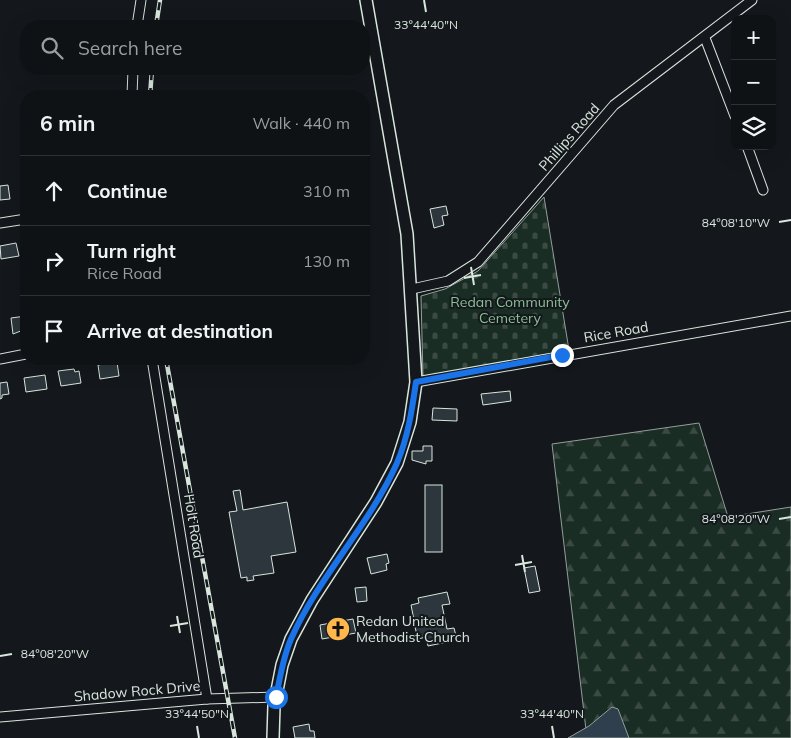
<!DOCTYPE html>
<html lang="en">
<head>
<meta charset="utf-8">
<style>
	:root { --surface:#0f1215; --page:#181b1e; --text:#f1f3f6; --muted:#9b9ea0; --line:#2f3234 }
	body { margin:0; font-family:Mulish,sans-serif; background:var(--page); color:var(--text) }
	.controls { position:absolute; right:15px; top:15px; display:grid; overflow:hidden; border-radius:10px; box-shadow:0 5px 20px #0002 }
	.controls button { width:45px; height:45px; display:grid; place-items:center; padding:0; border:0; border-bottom:1px solid var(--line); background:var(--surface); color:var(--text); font:25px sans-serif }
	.stop { position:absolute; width:15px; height:15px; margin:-11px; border:4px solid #1a73e8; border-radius:50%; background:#fff }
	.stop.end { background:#1a73e8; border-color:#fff; box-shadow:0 1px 5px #0008 }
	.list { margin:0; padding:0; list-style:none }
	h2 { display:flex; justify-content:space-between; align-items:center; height:65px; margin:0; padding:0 20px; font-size:21px }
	h2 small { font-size:16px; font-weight:400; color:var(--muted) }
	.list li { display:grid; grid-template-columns:32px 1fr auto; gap:15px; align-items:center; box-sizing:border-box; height:70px; padding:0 20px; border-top:1px solid var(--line) }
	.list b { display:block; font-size:19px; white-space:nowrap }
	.list p { margin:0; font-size:16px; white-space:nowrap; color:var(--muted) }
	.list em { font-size:16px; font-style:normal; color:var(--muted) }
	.icon { flex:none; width:28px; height:28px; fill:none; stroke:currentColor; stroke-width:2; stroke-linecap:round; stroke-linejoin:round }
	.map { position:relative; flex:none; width:791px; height:738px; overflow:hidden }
	.search { position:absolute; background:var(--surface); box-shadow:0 5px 20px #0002; left:20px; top:20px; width:350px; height:55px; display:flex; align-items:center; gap:12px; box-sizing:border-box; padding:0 18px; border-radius:20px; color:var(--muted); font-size:19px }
	.panel { position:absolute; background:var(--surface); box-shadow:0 5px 20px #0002; left:20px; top:90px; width:350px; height:275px; border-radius:20px }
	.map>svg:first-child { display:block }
	.forest { fill:url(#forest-firs); stroke:#939e99 }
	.cemetery { fill:url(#cemetery-stones); stroke:#939e99 }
	.water { fill:#2f3f4d; stroke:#939e99 }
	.building { fill:#2c363c; stroke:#d8e6dc }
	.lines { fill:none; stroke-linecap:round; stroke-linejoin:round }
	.minor-casing { stroke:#d8e6dc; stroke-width:11 }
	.major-casing { stroke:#d8e6dc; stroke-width:14 }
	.minor { stroke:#14181c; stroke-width:9 }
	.major { stroke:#14181c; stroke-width:11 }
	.rail-casing { stroke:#d8e6dc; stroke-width:4.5 }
	.rail { stroke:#14181c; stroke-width:2.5; stroke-dasharray:8; stroke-linecap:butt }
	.route { stroke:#1a73e8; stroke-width:6 }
	.ticks { fill:none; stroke:#d8e6dc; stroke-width:2 }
	.labels { text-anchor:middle; stroke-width:4; stroke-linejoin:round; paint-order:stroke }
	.street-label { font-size:14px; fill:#d8e6dc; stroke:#14181c }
	.park-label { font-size:14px; fill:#8ac095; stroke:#14181c }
	.poi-label { font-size:14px; fill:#d8e6dc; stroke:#14181c; text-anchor:start }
	.ticks-label { font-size:12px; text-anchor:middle; fill:#d8e6dc; stroke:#14181c; stroke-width:4; stroke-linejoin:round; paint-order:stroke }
</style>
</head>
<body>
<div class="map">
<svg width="791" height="738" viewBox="0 0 791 738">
	<defs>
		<pattern id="forest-firs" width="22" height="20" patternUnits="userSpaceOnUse" patternTransform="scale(1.25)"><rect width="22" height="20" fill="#1a2d24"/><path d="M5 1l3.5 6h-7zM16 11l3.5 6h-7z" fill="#3b4b43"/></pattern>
		<pattern id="cemetery-stones" width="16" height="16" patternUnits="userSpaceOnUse" patternTransform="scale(1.25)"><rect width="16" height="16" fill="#1a2d24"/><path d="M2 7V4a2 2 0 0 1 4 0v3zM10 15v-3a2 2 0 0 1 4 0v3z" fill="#3b4b43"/></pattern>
	</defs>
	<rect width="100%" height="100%" fill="#14181c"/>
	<polygon class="forest" points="699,423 728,517 791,507 791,738 587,738 552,444"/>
	<polygon class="cemetery" points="544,197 569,350 423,377 421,296 445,289 478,271"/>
	<polygon class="water" points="612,707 618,709 629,738 568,738 589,726"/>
	<g class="building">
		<polygon points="326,21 327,26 311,26 310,24"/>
		<polygon points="8,185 10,199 0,200 0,186"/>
		<polygon points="446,206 448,215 442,216 444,225 434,228 430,209"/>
		<polygon points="16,243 19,256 1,259 0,246"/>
		<polygon points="26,316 26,329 13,334 11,318"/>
		<polygon points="117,362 119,376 100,379 98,365"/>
		<polygon points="74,369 75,372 79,371 81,383 61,386 58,371"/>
		<polygon points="45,375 47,389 26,392 24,378"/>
		<polygon points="7,382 9,394 2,395 2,398 0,399 0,383"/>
		<polygon points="510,391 511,401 483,405 481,394"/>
		<polygon points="433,408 457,409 457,421 432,420"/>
		<polygon points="423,446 432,446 432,461 426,461 426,464 412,460 412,451 423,451"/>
		<rect x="425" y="485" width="17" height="67"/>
		<polygon points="240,490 243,510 287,502 296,552 271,556 274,573 253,576 254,580 247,581 247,577 241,578 229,512 237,511 233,491"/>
		<polygon points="387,554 389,563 386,564 387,570 371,574 367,558"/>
		<polygon points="535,566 540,591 529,593 524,568"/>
		<polygon points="366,587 367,601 357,602 355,588"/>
		<polygon points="447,592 450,604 442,605 447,629 454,628 457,640 428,646 426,637 418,639 415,627 413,627 411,621 414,620 411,605 419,603 418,598"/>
		<polygon points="353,619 356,633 322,639 320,625"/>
		<polygon points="309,724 310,731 314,731 315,738 295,738 293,727"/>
	</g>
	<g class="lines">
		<g class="minor-casing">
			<g id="minor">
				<polyline points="137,26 141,0"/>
				<polyline points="705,38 735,116"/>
				<polyline points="132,96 133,69"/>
				<polyline points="747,146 763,190"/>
				<polyline points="0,223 26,219"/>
				<polyline points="412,289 448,281 478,262 614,105 752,0"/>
				<polyline points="0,359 26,354"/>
				<polyline points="152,359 207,699"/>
				<polyline points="416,382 791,316"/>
				<polyline points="0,717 207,699 276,697"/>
			</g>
		</g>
		<g class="major-casing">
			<polyline id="major" points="273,738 274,706 282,665 291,639 312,600 376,502 397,463 410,422 416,382 407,234 366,0"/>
		</g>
		<use href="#minor" class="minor"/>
		<use href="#major" class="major"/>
		<g class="rail-casing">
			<g id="rail">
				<polyline points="156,26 160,0"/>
				<polyline points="150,96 152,69"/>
				<polyline points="166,359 235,738"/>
			</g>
		</g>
		<use href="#rail" class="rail"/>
	</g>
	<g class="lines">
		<path class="route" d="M276 697C280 678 283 657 291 639 319 576 369 526 397 463 408 437 412 410 416 382L562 355"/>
	</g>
	<path class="ticks" d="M424 0 426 12M779 222 791 220M471 267 474 285M464 278 481 275M779 519 791 517M522 555 525 572M515 565 532 562M177 616 180 633M170 626 188 623M0 656 12 654M197 726 199 738M552 726 554 738"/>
	<defs>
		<g id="church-disc" transform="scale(1.25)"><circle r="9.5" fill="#ffb74d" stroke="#14181c"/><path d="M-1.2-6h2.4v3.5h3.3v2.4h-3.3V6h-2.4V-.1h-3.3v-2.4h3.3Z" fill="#111"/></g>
	</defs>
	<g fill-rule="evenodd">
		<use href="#church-disc" x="338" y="629"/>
	</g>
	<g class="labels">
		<g class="street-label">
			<text transform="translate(569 137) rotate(-49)" y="5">Phillips Road</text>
			<text transform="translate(616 332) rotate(-10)" y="5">Rice Road</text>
			<text transform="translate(194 526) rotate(81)" y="5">Holt Road</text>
			<text transform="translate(137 691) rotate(-5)" y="5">Shadow Rock Drive</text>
		</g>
		<g class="park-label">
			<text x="510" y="307">Redan Community<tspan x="510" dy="16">Cemetery</tspan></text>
		</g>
		<g class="poi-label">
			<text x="356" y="626">Redan United<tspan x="356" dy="16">Methodist Church</tspan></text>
		</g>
	</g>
	<g class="ticks-label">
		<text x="426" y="29">33°44'40"N</text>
		<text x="736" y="227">84°08'10"W</text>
		<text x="736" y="523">84°08'20"W</text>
		<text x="55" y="658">84°08'20"W</text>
		<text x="197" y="718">33°44'50"N</text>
		<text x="552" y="718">33°44'40"N</text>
	</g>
</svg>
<div class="controls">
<button>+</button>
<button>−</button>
<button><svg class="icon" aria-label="layers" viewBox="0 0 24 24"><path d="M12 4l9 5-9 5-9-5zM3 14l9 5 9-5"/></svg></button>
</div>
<div class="stop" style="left:276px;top:697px"></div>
<div class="stop end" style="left:562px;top:355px"></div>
<div class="search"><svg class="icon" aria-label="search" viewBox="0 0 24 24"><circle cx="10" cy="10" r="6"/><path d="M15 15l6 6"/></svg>Search here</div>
<section class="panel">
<h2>6 min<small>Walk · 440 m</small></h2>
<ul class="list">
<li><svg class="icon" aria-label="ahead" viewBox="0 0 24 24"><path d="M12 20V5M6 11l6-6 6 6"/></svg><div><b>Continue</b></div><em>310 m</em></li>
<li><svg class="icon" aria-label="right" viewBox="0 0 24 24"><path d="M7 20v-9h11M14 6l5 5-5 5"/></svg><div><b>Turn right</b><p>Rice Road</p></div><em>130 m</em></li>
<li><svg class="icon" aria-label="arrive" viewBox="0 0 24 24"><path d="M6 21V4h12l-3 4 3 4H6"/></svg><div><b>Arrive at destination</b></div></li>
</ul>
</section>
</div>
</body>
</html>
